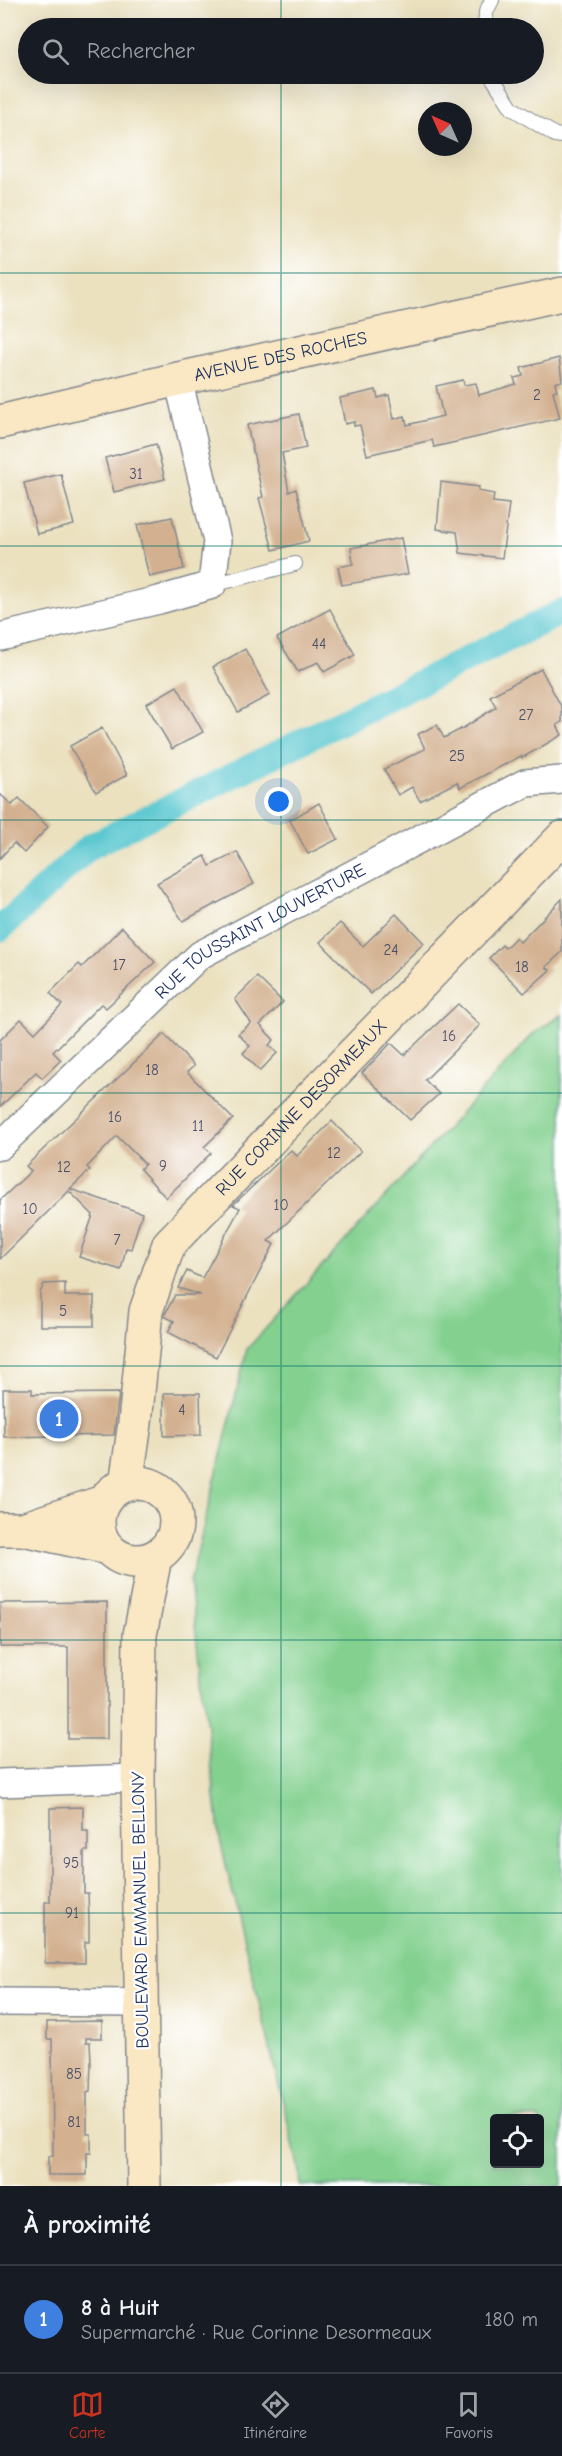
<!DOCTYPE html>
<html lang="fr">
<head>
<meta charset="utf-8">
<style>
	:root { --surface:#171b24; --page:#242831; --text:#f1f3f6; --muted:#9ea1a6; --line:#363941; --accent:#c8321e }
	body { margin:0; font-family:"Comic Neue",sans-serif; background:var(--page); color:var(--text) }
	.controls { position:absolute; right:18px; bottom:18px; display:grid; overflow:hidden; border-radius:6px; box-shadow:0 6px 24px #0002 }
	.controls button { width:54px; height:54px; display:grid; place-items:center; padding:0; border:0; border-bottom:2px solid var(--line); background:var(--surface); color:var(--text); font:30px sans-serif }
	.compass { position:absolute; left:418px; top:102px; width:54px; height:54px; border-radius:50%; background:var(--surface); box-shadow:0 6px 24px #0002; rotate:315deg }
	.you { position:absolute; left:279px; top:802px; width:21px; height:21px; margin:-15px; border:4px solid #fff; border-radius:50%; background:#1a73e8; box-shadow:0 0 0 9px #1a73e833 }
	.badge { display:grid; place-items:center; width:39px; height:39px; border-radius:50%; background:var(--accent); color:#fff; font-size:20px; font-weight:700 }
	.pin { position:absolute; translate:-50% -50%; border:3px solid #fff; box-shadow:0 2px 6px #0006 }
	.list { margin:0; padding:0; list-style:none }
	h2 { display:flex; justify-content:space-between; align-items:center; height:78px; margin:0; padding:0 24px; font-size:26px }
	h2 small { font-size:20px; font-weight:400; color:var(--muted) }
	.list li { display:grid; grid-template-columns:39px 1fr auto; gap:18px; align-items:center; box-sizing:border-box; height:108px; padding:0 24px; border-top:2px solid var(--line) }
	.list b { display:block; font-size:22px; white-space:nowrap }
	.list p { margin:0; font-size:20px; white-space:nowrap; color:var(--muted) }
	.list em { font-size:20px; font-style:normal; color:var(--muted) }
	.icon { flex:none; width:33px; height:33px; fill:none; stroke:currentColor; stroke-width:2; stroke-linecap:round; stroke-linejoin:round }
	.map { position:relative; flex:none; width:562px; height:2186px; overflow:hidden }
	.search { position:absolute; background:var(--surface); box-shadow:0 6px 24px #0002; left:18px; right:18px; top:18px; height:66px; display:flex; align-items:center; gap:15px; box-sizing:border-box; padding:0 21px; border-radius:33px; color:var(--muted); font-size:22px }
	.sheet { height:186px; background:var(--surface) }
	nav { display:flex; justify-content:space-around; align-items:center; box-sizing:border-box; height:84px; border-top:2px solid var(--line); background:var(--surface); font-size:16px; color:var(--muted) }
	nav a { display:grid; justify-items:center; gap:3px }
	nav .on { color:var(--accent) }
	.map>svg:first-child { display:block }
	.green { fill:#83d08f; stroke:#4f8076; stroke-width:1.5; fill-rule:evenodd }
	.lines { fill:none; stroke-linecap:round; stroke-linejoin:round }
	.canal { stroke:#5bc8d0; stroke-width:26 }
	.building { fill:#d3b190 }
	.lane-casing { stroke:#83888e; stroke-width:16 }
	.street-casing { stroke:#83888e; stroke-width:30 }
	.secondary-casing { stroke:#83888e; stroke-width:36 }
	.lane { stroke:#fff; stroke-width:14 }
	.street { stroke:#fff; stroke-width:27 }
	.secondary { stroke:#fae7c3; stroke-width:33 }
	.grid { fill:none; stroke:#0f766e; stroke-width:1.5; stroke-opacity:0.55 }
	.labels { text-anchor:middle; stroke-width:4.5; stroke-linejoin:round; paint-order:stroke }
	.number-label { font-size:15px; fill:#49506a }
	.street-label { font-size:18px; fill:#1b2f5e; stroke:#fff }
</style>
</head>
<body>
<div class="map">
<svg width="562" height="2186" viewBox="0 0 562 2186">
	<rect width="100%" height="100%" fill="#fff"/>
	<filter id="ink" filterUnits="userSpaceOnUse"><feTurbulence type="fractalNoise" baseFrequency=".0167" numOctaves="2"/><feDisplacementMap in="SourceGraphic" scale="12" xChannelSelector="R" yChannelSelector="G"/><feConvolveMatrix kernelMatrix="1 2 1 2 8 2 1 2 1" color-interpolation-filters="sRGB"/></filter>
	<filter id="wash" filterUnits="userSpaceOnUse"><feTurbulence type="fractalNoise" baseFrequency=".008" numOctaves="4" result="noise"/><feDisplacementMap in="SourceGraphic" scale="24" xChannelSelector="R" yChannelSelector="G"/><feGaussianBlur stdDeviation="1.35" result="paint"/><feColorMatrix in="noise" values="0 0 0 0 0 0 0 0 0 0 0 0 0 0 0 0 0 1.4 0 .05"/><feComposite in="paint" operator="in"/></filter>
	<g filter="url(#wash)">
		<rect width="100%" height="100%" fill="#ebe1bf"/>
		<path class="green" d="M562 1014V2186H300L298 2165 220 1840 190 1582 247 1349 533 1034ZM494 2118H540V2164H494Z"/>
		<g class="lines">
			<polyline class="canal" points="0,929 89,847 562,612"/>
		</g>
		<g id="blocks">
			<g class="building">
				<polygon points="559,358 562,381 555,383 557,390 553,391 560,418 434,447 432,440 367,455 360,425 354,426 354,422 345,424 340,398 376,390 378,398 389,395 394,419 405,416 407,425 443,416 436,386 463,380 464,385 476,383 479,395 516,384 514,378 523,376 521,368"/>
				<polygon points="299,414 306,448 282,453 289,492 296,489 309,541 273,550 259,498 263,497 247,425"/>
				<polygon points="156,444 165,479 114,492 105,458"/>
				<polygon points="61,474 74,525 37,534 24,483"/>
				<polygon points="441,482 479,487 478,491 494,494 493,502 509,504 502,558 460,553 457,532 437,529"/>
				<polygon points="172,517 184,569 149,577 137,525"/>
				<polygon points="401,538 408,574 342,585 338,567 353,564 351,548"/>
				<polygon points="330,609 355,655 324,672 318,662 298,672 277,638"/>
				<polygon points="245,649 270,695 238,712 213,667"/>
				<polygon points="541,669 562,708 562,722 557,725 562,735 522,758 521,756 460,788 457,782 420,801 412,787 398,795 384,769 425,749 418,734 437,725 444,738 465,727 496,707 490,696"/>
				<polygon points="177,686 203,732 172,749 146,704"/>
				<polygon points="102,728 127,775 96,792 70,746"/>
				<polygon points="0,794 12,805 19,798 48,827 24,853 14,843 0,858"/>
				<polygon points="319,803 338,839 308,854 290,820"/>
				<polygon points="237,852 254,884 183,921 157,883 205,856 210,866"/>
				<polygon points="562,899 562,952 546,967 550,970 524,993 489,958 502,945 505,948 516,937 520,942"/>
				<polygon points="396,914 424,943 371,994 320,942 340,923 363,946"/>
				<polygon points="122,927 155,962 106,1008 101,1004 53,1052 61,1060 42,1078 36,1072 0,1107 0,1040 21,1019 35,1033 62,1005 50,993 79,964 82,967"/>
				<polygon points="257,977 283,1002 260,1025 274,1040 269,1045 277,1053 260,1071 243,1053 250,1046 238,1034 251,1023 235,999"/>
				<polygon points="458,1004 480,1025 425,1080 439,1094 410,1120 362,1073 391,1043 404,1055"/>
				<polygon points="164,1034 194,1066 187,1072 233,1119 204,1147 211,1153 166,1198 140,1169 145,1164 117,1136 87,1167 90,1170 70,1189 142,1213 131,1249 126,1248 121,1270 79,1257 93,1215 69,1191 0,1259 0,1200 31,1171 26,1166"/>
				<polygon points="332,1121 361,1151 268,1241 274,1244 216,1357 168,1332 174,1321 164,1316 175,1295 201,1295 178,1288 187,1271 202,1278 240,1208 233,1205 291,1150 297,1156"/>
				<polygon points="65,1283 65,1296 94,1296 94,1326 40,1326 40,1293 44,1284"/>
				<polygon points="3,1389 32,1389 32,1394 119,1393 114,1435 4,1437"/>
				<polygon points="164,1393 200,1393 201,1435 164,1436"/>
				<polygon points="107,1602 107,1739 68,1739 68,1647 0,1647 0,1603"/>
				<polygon points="83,1807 83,1831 88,1831 88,1851 84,1851 84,1893 88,1893 89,1921 89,1942 85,1942 85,1963 45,1963 45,1902 50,1902 50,1808"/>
				<polygon points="102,2021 102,2038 86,2038 86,2042 90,2042 91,2062 90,2091 87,2092 87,2134 91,2134 91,2153 87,2153 87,2175 48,2175 48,2156 53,2156 52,2039 47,2039 47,2022"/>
			</g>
		</g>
	</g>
	<g filter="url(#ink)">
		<use href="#blocks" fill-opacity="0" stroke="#83888e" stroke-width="1.5"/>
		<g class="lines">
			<g class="lane-casing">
				<g id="lane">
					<polyline points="485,28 486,12 492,0"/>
					<polyline points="490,74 512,108 555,135 562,136"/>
					<polyline points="212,585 295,564"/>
				</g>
			</g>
			<g class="street-casing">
				<g id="street">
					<polyline points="0,637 159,600 212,585 217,541 178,379"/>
					<path id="s1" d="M0 1146 200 955 525 783 562 780"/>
					<polyline points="0,1783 138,1778"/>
					<polyline points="0,2002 141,2003"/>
				</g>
			</g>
			<g class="secondary-casing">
				<g id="secondary">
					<path id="s2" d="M0 422 178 379 562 294"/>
					<circle cx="137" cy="1522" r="39"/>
					<path id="s3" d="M126 1484 135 1423 146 1311 169 1244 562 838"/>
					<polyline points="0,1529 23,1529 108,1548"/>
					<polyline points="23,1529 103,1502"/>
					<polyline points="144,2186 138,1778 140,1635 155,1557"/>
				</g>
			</g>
			<use href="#lane" class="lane"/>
			<use href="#street" class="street"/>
			<use href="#secondary" class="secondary"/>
		</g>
	</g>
	<path class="grid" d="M281 0V28M281 74V2186M0 273H562M0 546H562M0 820H562M0 1093H562M0 1366H562M0 1640H562M0 1913H562"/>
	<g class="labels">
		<g class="number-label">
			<text x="537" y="400">2</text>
			<text x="136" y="479">31</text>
			<text x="319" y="649">44</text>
			<text x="526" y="720">27</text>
			<text x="457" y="761">25</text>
			<text x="391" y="955">24</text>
			<text x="119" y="970">17</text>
			<text x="522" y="972">18</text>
			<text x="449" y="1041">16</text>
			<text x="152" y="1075">18</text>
			<text x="115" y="1122">16</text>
			<text x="198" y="1131">11</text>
			<text x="334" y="1158">12</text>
			<text x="163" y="1171">9</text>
			<text x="64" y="1172">12</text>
			<text x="281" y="1210">10</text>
			<text x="30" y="1214">10</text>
			<text x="117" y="1245">7</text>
			<text x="63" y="1316">5</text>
			<text x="182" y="1415">4</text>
			<text x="71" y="1868">95</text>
			<text x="72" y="1918">91</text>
			<text x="74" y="2079">85</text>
			<text x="74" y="2127">81</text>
		</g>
		<g class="street-label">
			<text dy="6" stroke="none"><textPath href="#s2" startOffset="288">AVENUE DES ROCHES</textPath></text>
			<text dy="6" stroke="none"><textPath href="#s1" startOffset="340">RUE TOUSSAINT LOUVERTURE</textPath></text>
			<text dy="6" stroke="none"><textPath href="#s3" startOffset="435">RUE CORINNE DESORMEAUX</textPath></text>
			<text transform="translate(140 1910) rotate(-91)" y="6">BOULEVARD EMMANUEL BELLONY</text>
		</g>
	</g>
</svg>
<div class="controls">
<button><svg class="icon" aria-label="locate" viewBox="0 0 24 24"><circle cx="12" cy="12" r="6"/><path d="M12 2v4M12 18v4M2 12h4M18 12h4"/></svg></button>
</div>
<svg class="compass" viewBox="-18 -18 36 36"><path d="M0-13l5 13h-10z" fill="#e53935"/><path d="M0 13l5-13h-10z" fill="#9ea1a6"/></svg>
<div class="you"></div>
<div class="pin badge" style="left:59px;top:1419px;background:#3f7fe0">1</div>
<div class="search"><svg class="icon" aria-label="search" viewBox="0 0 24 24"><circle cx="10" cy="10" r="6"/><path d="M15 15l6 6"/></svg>Rechercher</div>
</div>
<section class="sheet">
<h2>À proximité<small></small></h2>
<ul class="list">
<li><span class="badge" style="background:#3f7fe0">1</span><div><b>8 à Huit</b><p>Supermarché · Rue Corinne Desormeaux</p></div><em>180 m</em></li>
</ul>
</section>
<nav>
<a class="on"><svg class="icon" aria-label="map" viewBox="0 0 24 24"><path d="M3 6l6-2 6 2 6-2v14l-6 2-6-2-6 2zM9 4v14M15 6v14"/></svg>Carte</a>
<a><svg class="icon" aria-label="directions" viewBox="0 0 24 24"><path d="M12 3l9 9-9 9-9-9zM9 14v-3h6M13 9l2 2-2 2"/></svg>Itinéraire</a>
<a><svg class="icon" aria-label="saved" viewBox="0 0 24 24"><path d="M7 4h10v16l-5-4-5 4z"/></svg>Favoris</a>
</nav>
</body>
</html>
